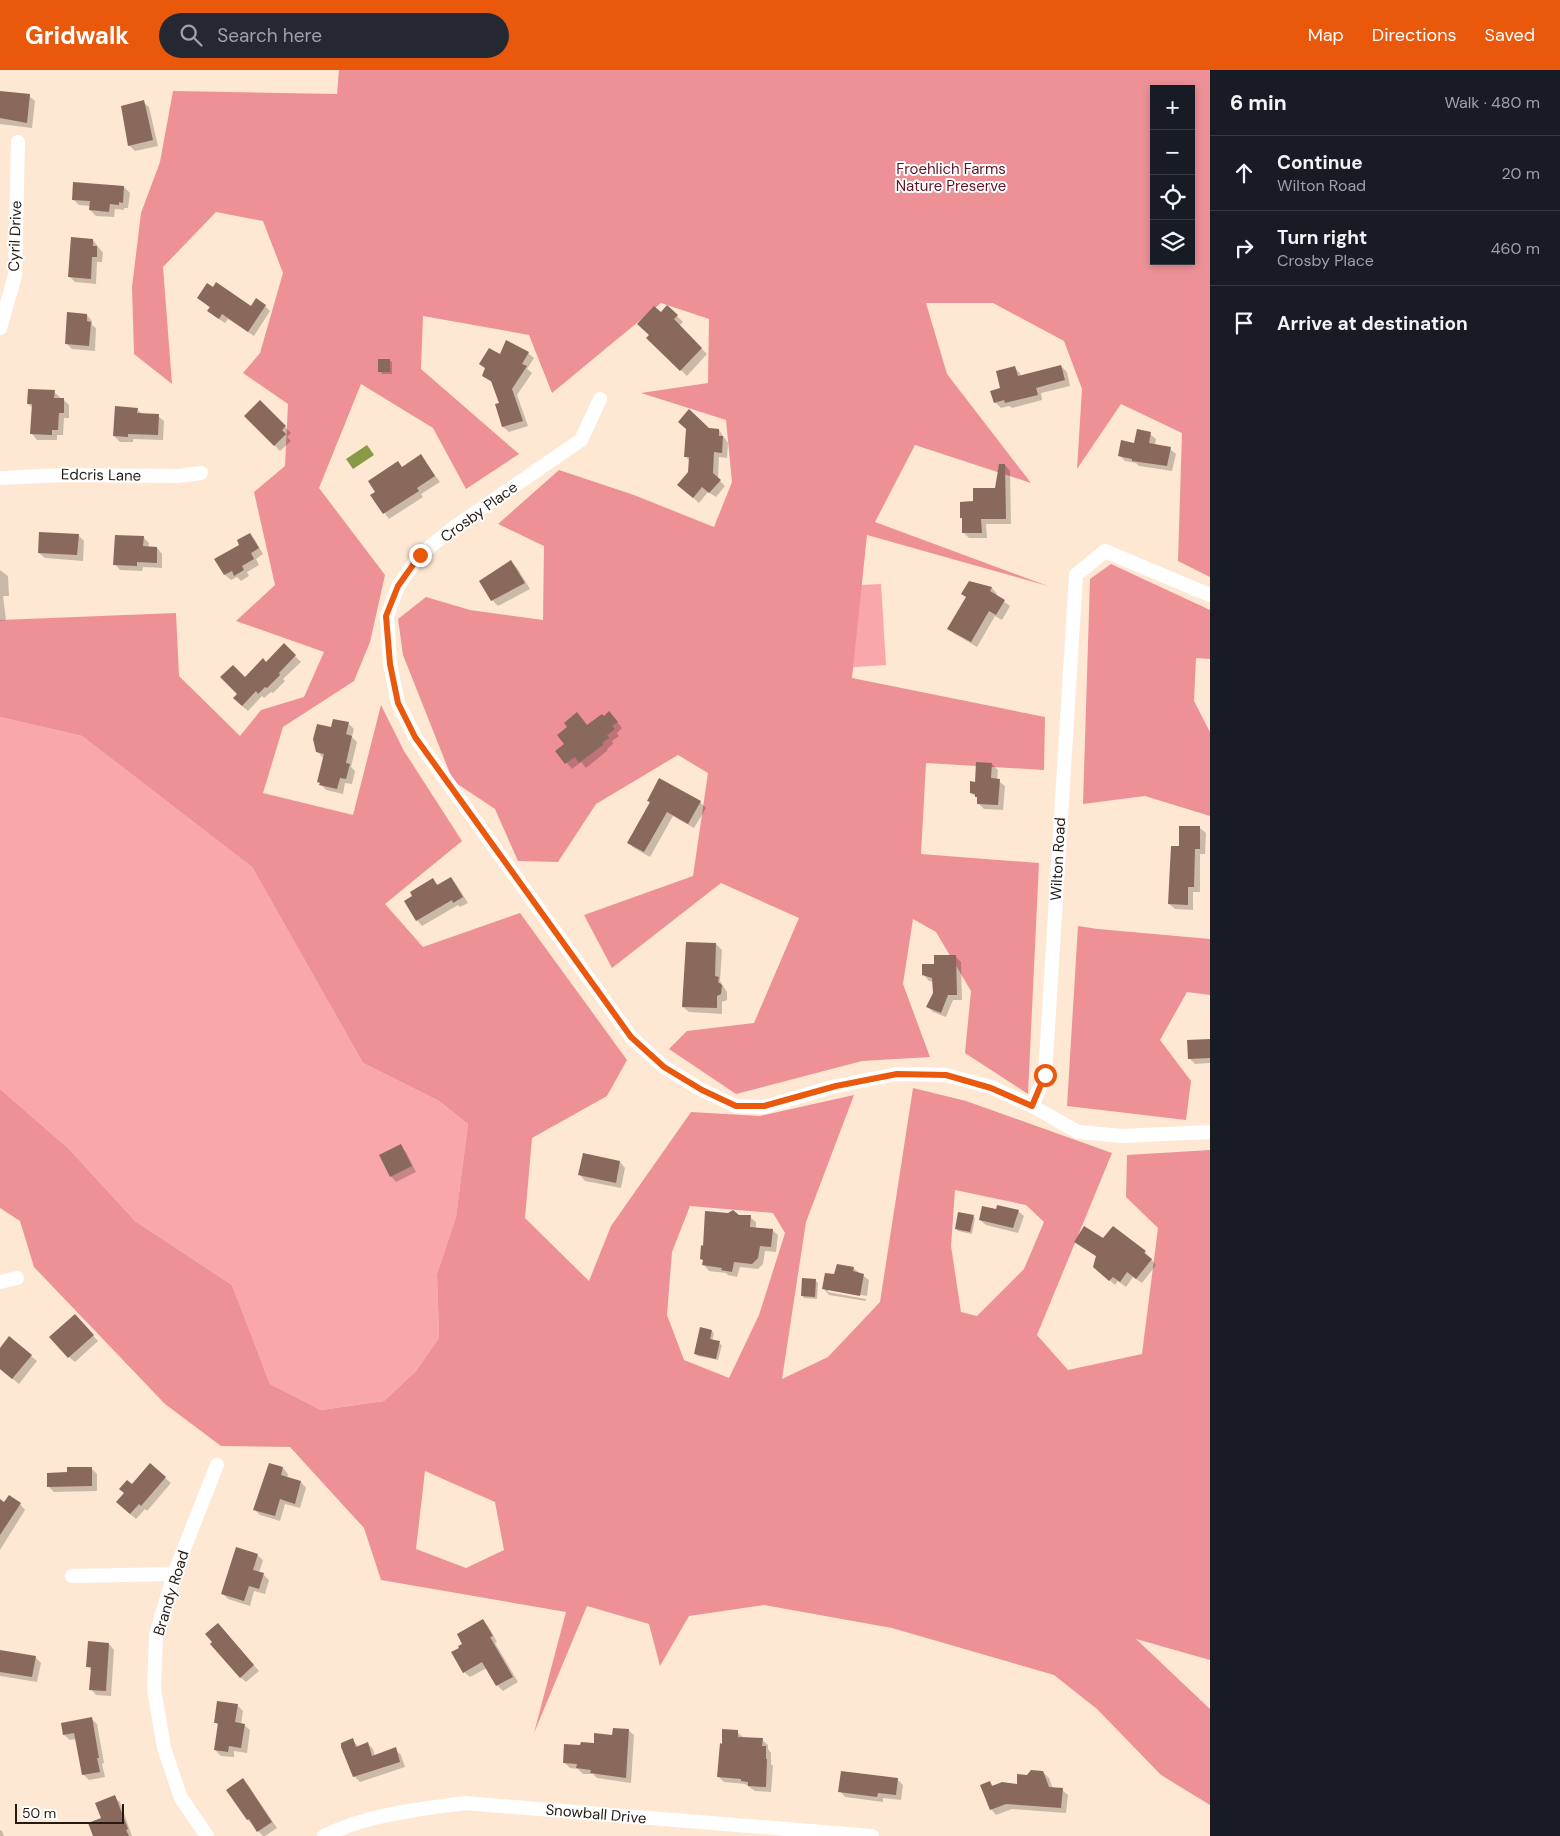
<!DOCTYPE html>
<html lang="en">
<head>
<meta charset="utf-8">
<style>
	:root { --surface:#171b24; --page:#242831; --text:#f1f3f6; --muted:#9ea1a6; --line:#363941; --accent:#ea580c }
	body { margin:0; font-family:"DM Sans",sans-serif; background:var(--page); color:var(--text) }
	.controls { position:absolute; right:15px; top:15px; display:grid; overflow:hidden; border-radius:0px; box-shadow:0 2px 8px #0003 }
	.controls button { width:45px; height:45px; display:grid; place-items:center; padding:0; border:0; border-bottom:1px solid var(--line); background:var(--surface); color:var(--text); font:25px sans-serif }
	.scale { position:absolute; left:15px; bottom:12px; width:109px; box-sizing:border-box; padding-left:5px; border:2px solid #251b12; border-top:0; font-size:14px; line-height:18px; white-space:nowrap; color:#251b12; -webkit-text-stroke:4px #fff; paint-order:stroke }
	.stop { position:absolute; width:15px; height:15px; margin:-11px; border:4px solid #ea580c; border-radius:50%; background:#fff }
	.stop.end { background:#ea580c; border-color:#fff; box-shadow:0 1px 5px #0008 }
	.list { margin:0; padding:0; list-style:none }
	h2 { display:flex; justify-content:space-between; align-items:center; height:65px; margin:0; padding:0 20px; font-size:21px }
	h2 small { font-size:16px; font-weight:400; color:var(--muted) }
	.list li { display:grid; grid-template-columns:32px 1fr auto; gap:15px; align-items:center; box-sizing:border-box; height:75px; padding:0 20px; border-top:1px solid var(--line) }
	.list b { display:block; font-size:19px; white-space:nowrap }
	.list p { margin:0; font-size:16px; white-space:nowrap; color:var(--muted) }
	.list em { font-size:16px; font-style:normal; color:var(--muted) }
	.icon { flex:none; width:28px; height:28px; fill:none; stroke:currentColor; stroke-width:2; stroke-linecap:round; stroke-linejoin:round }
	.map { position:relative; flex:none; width:1210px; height:1766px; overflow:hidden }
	header { display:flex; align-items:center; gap:30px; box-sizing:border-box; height:70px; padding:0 25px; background:var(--accent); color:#fff }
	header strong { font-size:24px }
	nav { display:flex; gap:28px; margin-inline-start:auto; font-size:18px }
	.search { width:350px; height:45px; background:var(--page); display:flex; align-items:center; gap:12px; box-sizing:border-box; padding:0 18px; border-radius:28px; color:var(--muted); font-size:19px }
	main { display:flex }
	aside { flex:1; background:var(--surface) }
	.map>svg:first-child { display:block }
	.green { fill:#f9a7ab }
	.forest { fill:#ed9197; fill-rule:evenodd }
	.water { fill:#889a46 }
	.shadow { fill:#0003 }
	.building { fill:#8a695d }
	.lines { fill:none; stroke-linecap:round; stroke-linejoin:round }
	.minor { stroke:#fff; stroke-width:14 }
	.route { stroke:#ea580c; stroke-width:6 }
	.labels { text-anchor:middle; stroke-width:4; stroke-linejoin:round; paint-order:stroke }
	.park-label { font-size:15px; fill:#631221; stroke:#fff }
	.street-label { font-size:15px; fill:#251b12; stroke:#fff }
</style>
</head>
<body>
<header>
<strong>Gridwalk</strong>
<div class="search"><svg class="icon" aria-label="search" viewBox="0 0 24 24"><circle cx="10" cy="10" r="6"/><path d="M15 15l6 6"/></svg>Search here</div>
<nav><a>Map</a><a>Directions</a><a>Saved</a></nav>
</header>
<main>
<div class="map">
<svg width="1210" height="1766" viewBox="0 0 1210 1766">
	<rect width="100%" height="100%" fill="#fee8d3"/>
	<g class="green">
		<polygon points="881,514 886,595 841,598 837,516"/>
		<polygon points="0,647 82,666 252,797 363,993 439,1031 468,1054 456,1147 437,1204 439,1268 416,1301 384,1331 321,1340 270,1314 232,1215 135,1151 69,1079 0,1019"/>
	</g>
	<g class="forest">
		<path d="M339 0H1210V507L1178 491 1182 363 1121 334 1077 399 1082 319 1064 271 993 233H926L947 304 1031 413 915 375 875 452 1048 516 867 465 852 608 1045 647 1044 700 926 693 921 784 1039 793 1028 1024 965 983 971 921 936 862 913 849 903 914 930 987 862 991 736 1024 669 979 687 961 754 953 799 848 721 813 612 898 584 845 693 806 708 703 678 685 596 734 558 792 518 791 495 739 453 711 403 585 398 549 426 527 470 540 543 550 544 476 498 454 559 400 634 425 714 457 732 412 726 350 641 323 708 313 709 249 661 233 552 323 529 265 423 246 421 299 519 384 466 419 433 358 361 314 319 418 385 505 370 572 354 611 283 657 263 723 353 745 381 635 404 681 462 771 385 834 423 877 520 843 627 990 607 1026 532 1068 525 1148 589 1211 611 1156 691 1042 760 1046 854 1025 806 1152 782 1309 828 1287 880 1232 913 1018 966 1031 1112 1083 1037 1265 1068 1300 1142 1284 1158 1158 1126 1127 1127 1085 1210 1080V1590L1136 1569 1210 1639V1735L1161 1705 1097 1639 1054 1605 892 1558 764 1535 689 1546 660 1596 649 1554 587 1536 534 1663 566 1542 381 1510 364 1458 290 1377 221 1376 165 1334 34 1197 20 1151 0 1138V1019L69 1079 135 1151 232 1215 270 1314 321 1340 384 1331 416 1301 439 1268 437 1204 456 1147 468 1054 439 1031 363 993 252 797 82 666 0 647V550L176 543 179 606 240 666 261 640 304 627 324 582 236 551 275 515 254 422 285 396 288 334 243 303 260 283 283 203 263 151 216 142 163 197 172 314 134 284 132 217 141 143 160 92 173 21 337 24ZM1154 19H1191V191H1154ZM955 1120 1026 1135 1044 1152 1024 1199 977 1246 961 1242 951 1176ZM690 1136 773 1143 785 1163 759 1245 729 1308 684 1290 667 1245 672 1182ZM425 1401 495 1432 504 1480 466 1498 416 1479Z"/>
		<polygon points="1111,494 1210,540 1210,589 1196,588 1194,631 1210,662 1210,746 1145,726 1083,734 1090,509"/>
		<polygon points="1078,856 1098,859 1210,869 1210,925 1187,922 1160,970 1191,1011 1186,1050 1067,1036"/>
	</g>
	<polygon class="water" points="367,375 374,385 353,399 346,389"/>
	<g class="shadow">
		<polygon points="0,23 29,26 35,31 32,58 0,54"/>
		<polygon points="143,32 149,37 158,76 135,81 129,75"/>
		<polygon points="124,117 130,123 128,138 124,138 124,140 115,139 114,147 96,146 90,140 90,136 79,135 73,129"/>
		<polygon points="93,170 103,183 102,192 97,192 96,214 75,212 70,207"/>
		<polygon points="198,228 251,237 265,236 270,241 254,266 228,249 225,253 214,246 209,240 210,238"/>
		<polygon points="668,237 683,252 679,256 707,284 687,306 647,268 661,244"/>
		<polygon points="87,245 92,251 92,255 96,258 95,281 72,279 66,273"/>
		<polygon points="528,283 534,288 527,299 532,303 517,325 528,356 509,362 503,357 496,335 500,334 494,314 483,306 486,299 481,294 501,286"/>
		<polygon points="389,290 392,292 392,304 382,304 380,301"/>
		<polygon points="1061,296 1067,302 1070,316 1041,323 1042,330 1012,338 1009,336 1001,338 995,332 1014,297 1020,303 1021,307"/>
		<polygon points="54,322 60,327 60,329 64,330 69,335 69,348 64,348 63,365 57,365 57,370 37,370 32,364 33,338 28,334"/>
		<polygon points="260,332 291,363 287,367 291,371 280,381 246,346"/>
		<polygon points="137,339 143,345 158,346 164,351 163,370 133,369 133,372 120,372 114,366"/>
		<polygon points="719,360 728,373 727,388 719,387 718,409 725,416 716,427 708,422 699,433 684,420 689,403 690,391 685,386"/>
		<polygon points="1150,364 1156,369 1155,375 1170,379 1176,384 1172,401 1139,396 1136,393 1125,391 1119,385"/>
		<polygon points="421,386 440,412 421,424 423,427 389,449 372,425 402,398"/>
		<polygon points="1005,395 1010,401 1011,454 986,454 987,468 969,468 964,463 963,450 961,448 974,433 996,419"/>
		<polygon points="250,464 255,470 263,484 256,489 259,495 247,502 249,506 241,511 237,507 231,510 225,505 216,489 241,475"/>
		<polygon points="78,465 84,471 83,491 45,488 39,483"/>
		<polygon points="143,467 149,473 148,478 157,478 162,484 162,498 143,497 142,501 120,500 115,494"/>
		<polygon points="511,492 517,498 530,519 498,536 492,530 480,511"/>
		<polygon points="0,500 8,506 9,526 3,526 6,550 0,551"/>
		<polygon points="970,512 992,518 997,524 996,526 1010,536 1002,550 995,546 977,577 955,564 949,559 967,528"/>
		<polygon points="284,575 301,592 283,609 285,611 273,623 271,622 264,628 262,626 248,641 240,634 238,624 245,608 266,593"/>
		<polygon points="577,644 588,656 604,647 615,649 622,658 617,663 619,666 612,671 613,674 607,679 608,680 586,698 581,692 572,699 557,681 565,674 569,657"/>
		<polygon points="349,654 354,659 352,667 357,672 351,697 355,701 352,714 345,713 343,724 326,720 319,712 323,688 318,682 332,659"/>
		<polygon points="992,694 998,700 997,710 1005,716 1003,740 984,739 978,733 979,729 971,723 976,713"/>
		<polygon points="648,731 700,732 706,738 694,758 673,746 650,787 634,778 629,773 651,733"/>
		<polygon points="1200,758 1206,763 1205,784 1200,784 1200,822 1193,822 1193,840 1175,839 1169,834 1180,777"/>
		<polygon points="451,808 456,814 468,833 460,837 458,835 422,856 417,850 433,810 439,816"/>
		<polygon points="716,874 722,880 720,911 727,922 727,930 722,932 722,944 689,942 683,937"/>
		<polygon points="956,887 961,892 962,930 953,930 946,947 933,942 928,937 934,923 934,912 929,911 924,905 935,895"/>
		<polygon points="1210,971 1210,993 1195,994 1189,988"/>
		<polygon points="400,1076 406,1082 416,1102 396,1112 391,1106"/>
		<polygon points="620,1092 625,1098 621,1118 585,1111 580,1105"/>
		<polygon points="997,1140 1018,1141 1024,1146 1018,1163 986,1155 980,1150"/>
		<polygon points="739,1146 750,1147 756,1152 756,1158 772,1160 778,1165 776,1182 765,1181 763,1194 758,1199 740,1197 737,1207 728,1205 726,1203 709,1201 704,1195 704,1191 702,1189 704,1177"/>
		<polygon points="973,1146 975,1148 972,1164 958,1161 956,1158"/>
		<polygon points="1104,1170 1145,1182 1156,1195 1142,1213 1133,1207 1126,1217 1118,1211 1115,1215 1100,1202 1097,1187 1076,1172"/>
		<polygon points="853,1198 869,1210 867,1226 828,1219 828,1222 866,1229 866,1231 829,1225 824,1219 835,1206"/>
		<polygon points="816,1211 818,1213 817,1229 804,1228 802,1225"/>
		<polygon points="80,1251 98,1271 75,1292 69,1287"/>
		<polygon points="712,1261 714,1264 712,1271 722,1275 718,1290 698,1286 695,1283"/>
		<polygon points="9,1268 37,1291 19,1314 0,1299 0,1280"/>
		<polygon points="150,1395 171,1413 147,1441 145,1439 136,1449 123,1438 132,1416"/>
		<polygon points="91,1398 97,1404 97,1421 54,1422 49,1417 68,1403"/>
		<polygon points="283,1398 288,1404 287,1408 301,1412 306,1418 300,1438 285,1434 280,1451 260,1445 254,1439"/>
		<polygon points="0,1431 5,1434 20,1434 25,1440 0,1480"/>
		<polygon points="257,1485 263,1490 259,1503 263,1504 269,1510 265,1524 254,1521 250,1536 228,1529 223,1524"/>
		<polygon points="482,1550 488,1556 497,1572 495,1573 518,1612 503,1621 497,1615 487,1598 470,1607 464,1602 461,1579"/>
		<polygon points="223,1560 259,1601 246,1612 240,1607"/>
		<polygon points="109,1574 114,1580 111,1626 96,1625 91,1619 92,1601 88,1597"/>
		<polygon points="0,1581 35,1587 41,1593 37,1612 0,1606"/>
		<polygon points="237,1635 243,1641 241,1654 244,1655 250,1660 247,1683 234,1681 234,1687 221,1686 215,1680 219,1656 215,1652"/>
		<polygon points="91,1648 97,1654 104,1693 102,1694 105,1707 89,1710 83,1704 76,1669 70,1670 64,1665"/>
		<polygon points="628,1660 634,1665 631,1713 597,1708 593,1704 583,1704 578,1699 570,1698 564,1692 581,1676 595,1674"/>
		<polygon points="737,1662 743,1667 762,1670 768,1675 768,1679 771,1683 771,1694 773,1696 771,1722 755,1721 745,1714 724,1712 719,1707 723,1675"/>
		<polygon points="352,1670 359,1677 368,1674 373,1679 375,1686 395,1679 401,1685 405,1697 360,1712 354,1706"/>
		<polygon points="1043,1702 1049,1708 1053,1719 1062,1720 1068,1725 1066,1743 1012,1739 996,1745 991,1739 990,1713 994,1717 1018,1715 1028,1707"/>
		<polygon points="243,1710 248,1715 277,1758 265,1766 263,1766 248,1750"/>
		<polygon points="898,1710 903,1715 901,1730 883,1728 883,1732 845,1727 840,1721"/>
		<polygon points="114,1727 120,1732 132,1766 95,1766 102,1749"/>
		<polygon points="0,1760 2,1761 4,1766 0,1766"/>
	</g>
	<g class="building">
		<polygon points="0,21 30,24 27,53 0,48"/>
		<polygon points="144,30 153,70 128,76 121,36"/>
		<polygon points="73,112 124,116 123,133 119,132 119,135 110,134 109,142 89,140 90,131 72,130"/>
		<polygon points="71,167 93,169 93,176 97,176 97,187 92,187 91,209 68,207"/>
		<polygon points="216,212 251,236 256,228 266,235 248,262 222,244 219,249 207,241 210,237 197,228 207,213 213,217"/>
		<polygon points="667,235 678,245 674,249 702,278 680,301 646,268 649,265 637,254 654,236 661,242"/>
		<polygon points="67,242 87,244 87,251 91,252 89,276 65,274"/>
		<polygon points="506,270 529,282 522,294 527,296 512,319 523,351 502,357 495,334 499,333 491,311 482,306 485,298 479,294 489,278 500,284"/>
		<rect x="378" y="289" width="12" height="13"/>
		<polygon points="1061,295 1065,310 1036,318 1038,325 1005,333 1004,330 994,333 990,321 1000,318 996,301 1015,296 1018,306"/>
		<polygon points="28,319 55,320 54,328 64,328 64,343 59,343 58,360 52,360 52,365 30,364 32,334 27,334"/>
		<polygon points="260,330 286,356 282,360 286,364 274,376 244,346"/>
		<polygon points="115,336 138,338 137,343 159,344 158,365 128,364 128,367 113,366"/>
		<polygon points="689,339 709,358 719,359 719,366 723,366 722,383 714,382 713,403 721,410 709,423 702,417 693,428 677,415 688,402 689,387 684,387 686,359 678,352"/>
		<polygon points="1137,359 1151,362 1149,373 1171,377 1167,396 1132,391 1132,389 1118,386 1121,370 1134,373"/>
		<polygon points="421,384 435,406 417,418 419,421 383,444 370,425 375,422 368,411 398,391 402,397"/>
		<polygon points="999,394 1005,394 1006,449 981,449 982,463 962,463 962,448 960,448 960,432 973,431 973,418 995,418"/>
		<polygon points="39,462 79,464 77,485 38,483"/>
		<polygon points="250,463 259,478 251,483 254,489 242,496 244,500 234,506 232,501 224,505 214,489 239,475 237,470"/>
		<polygon points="115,465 144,466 143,476 157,477 157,493 137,492 137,496 113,495"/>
		<polygon points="511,490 525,513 491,531 479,511"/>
		<polygon points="969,511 992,517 990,521 1005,530 996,545 989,541 971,572 947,559 966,527 961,524"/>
		<polygon points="284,573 296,585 279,603 280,605 267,618 265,617 258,624 256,621 242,636 233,628 237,624 220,607 233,595 245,607 263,588 266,592"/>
		<polygon points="609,641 618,652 612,656 615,659 607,665 609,668 602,673 604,674 579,693 575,687 565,694 555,681 564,674 557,665 567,657 564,653 577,642 587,655 602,644 604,646"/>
		<polygon points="333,649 349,652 346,664 352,666 346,693 350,694 346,709 340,708 337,719 319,715 320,713 317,712 324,684 316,682 313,669 317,654 331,657"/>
		<polygon points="976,692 992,693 991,708 1000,709 998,735 977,734 977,727 975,727 975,724 970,723 970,711 975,712"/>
		<polygon points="659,708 701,731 688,754 667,742 644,782 627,773 650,732 647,731"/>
		<polygon points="1179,756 1200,756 1200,779 1195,779 1194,817 1188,817 1188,835 1168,834 1171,776 1179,776"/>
		<polygon points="451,807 463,827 453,833 452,830 416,851 404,831 412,826 410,822 433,808 437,815"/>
		<polygon points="686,872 716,873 715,906 719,907 718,912 722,915 721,924 717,926 717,938 682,937"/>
		<polygon points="934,885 956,885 957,925 948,925 941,943 926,937 933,923 932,908 922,905 922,894 934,894"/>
		<polygon points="1210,969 1210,988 1188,989 1187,970"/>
		<polygon points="401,1074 412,1096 390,1107 379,1085"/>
		<polygon points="583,1083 620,1091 616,1113 578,1105"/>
		<polygon points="997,1135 1019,1140 1013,1158 979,1150 982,1136 996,1139"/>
		<polygon points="733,1140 739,1145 751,1145 750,1157 773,1159 771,1177 760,1176 758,1188 752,1194 734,1192 732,1202 721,1200 722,1198 702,1195 703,1190 700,1189 701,1175 703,1176 705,1141 728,1143"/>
		<polygon points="958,1142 974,1145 970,1162 955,1159"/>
		<polygon points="1084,1156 1103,1168 1113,1156 1146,1181 1144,1183 1152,1189 1136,1209 1127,1202 1120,1212 1113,1207 1109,1211 1093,1197 1096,1186 1074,1172"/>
		<polygon points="837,1194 854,1197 853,1201 864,1204 860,1226 822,1219 825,1203 834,1204"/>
		<polygon points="802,1208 816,1209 815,1227 801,1226"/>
		<polygon points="75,1244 94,1265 68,1288 49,1267"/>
		<polygon points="700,1257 712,1260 710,1269 720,1271 716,1289 694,1284"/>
		<polygon points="9,1266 32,1285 12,1309 0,1299 0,1278"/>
		<polygon points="150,1393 166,1407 141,1436 139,1434 130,1444 116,1432 124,1423 119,1419 127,1410 132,1414"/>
		<polygon points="269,1393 283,1397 281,1405 301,1411 295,1434 280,1429 275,1446 253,1440"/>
		<polygon points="67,1397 92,1397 92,1416 47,1417 47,1403 67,1402"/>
		<polygon points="9,1425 21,1433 0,1465 0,1429 4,1432"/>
		<polygon points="236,1477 258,1484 253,1500 264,1503 259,1519 249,1516 244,1531 221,1524"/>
		<polygon points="483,1549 493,1566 490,1567 513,1607 496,1616 482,1592 463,1603 451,1582 459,1578 458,1576 462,1574 457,1564"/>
		<polygon points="218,1553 254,1595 240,1608 210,1574 212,1572 205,1564"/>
		<polygon points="88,1571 109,1573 106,1621 89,1620 91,1597 86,1597"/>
		<polygon points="0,1580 36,1586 32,1607 0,1602"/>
		<polygon points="217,1631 238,1634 235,1652 245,1654 241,1678 229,1676 228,1682 214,1680 218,1653 214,1653"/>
		<polygon points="92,1647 99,1688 97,1688 100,1702 82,1705 74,1663 63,1665 61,1653"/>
		<polygon points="613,1658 629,1659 626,1708 590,1703 591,1700 576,1698 577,1694 563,1693 564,1674 580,1675 581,1672 594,1673 594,1663 612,1665"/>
		<polygon points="722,1659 738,1660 738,1667 763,1668 762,1676 766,1676 766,1689 767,1689 766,1717 748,1716 748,1712 741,1711 741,1709 717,1707 720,1673 722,1674"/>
		<polygon points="353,1668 356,1677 368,1672 372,1686 396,1677 400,1692 353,1707 341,1677 341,1673"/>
		<polygon points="1031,1700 1043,1701 1049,1717 1063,1718 1061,1738 1006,1734 990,1740 980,1715 990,1711 992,1716 1002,1712 1017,1714 1017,1704 1027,1705"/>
		<polygon points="841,1701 898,1708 896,1725 878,1723 877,1727 838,1722"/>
		<polygon points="243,1708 272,1752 257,1762 249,1749 247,1750 226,1720"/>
		<polygon points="115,1725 128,1759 126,1760 129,1766 93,1766 88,1753 101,1748 95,1733"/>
	</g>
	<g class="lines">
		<g class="minor">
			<polyline points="0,258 15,206 18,72"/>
			<polyline points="600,329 581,370 453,458 420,485 398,516 387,546 390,594 398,633 415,667 631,967 664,997 702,1020 736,1036 764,1037 836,1016 897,1004 946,1005 991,1017 1032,1036 1078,1062 1122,1066 1210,1062"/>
			<polyline points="0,408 62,405 177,406 201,403"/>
			<polyline points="1032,1036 1045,1005 1076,505 1105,481 1210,525"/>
			<polyline points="0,1212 17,1208"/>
			<polyline points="72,1506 174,1504"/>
			<polyline points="207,1766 181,1728 164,1678 154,1619 156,1565 174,1504 217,1395"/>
			<path d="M324 1766C366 1745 419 1739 465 1733L872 1766"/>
		</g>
	</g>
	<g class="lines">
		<polyline class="route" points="420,485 398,516 386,546 390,594 398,633 415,667 631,967 664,997 702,1020 736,1036 764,1036 836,1016 897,1004 946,1005 991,1018 1032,1036 1045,1005"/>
	</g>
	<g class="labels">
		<g class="park-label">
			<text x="951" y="104">Froehlich Farms<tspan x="951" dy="17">Nature Preserve</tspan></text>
		</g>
		<g class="street-label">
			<text transform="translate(15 166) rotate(-88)" y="5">Cyril Drive</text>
			<text transform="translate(101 405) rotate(1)" y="5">Edcris Lane</text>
			<text transform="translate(479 442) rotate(-36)" y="5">Crosby Place</text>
			<text transform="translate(1058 789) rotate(-87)" y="5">Wilton Road</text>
			<text transform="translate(171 1523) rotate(-73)" y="5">Brandy Road</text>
			<text transform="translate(596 1744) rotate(5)" y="5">Snowball Drive</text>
		</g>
	</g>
</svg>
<div class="controls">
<button>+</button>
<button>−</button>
<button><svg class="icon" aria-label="locate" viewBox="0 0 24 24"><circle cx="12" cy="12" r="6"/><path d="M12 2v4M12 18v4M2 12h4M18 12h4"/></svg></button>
<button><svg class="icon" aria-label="layers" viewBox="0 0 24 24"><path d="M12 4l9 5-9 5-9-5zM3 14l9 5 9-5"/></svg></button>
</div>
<div class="scale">50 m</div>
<div class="stop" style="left:1045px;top:1005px"></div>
<div class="stop end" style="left:420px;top:485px"></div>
</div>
<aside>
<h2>6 min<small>Walk · 480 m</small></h2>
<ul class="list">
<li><svg class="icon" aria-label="ahead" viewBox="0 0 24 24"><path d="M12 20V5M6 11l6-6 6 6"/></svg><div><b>Continue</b><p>Wilton Road</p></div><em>20 m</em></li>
<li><svg class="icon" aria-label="right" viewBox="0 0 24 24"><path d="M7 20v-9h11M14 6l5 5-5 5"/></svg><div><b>Turn right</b><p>Crosby Place</p></div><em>460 m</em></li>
<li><svg class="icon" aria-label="arrive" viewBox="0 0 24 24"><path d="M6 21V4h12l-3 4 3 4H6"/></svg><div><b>Arrive at destination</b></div></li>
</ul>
</aside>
</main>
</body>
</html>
